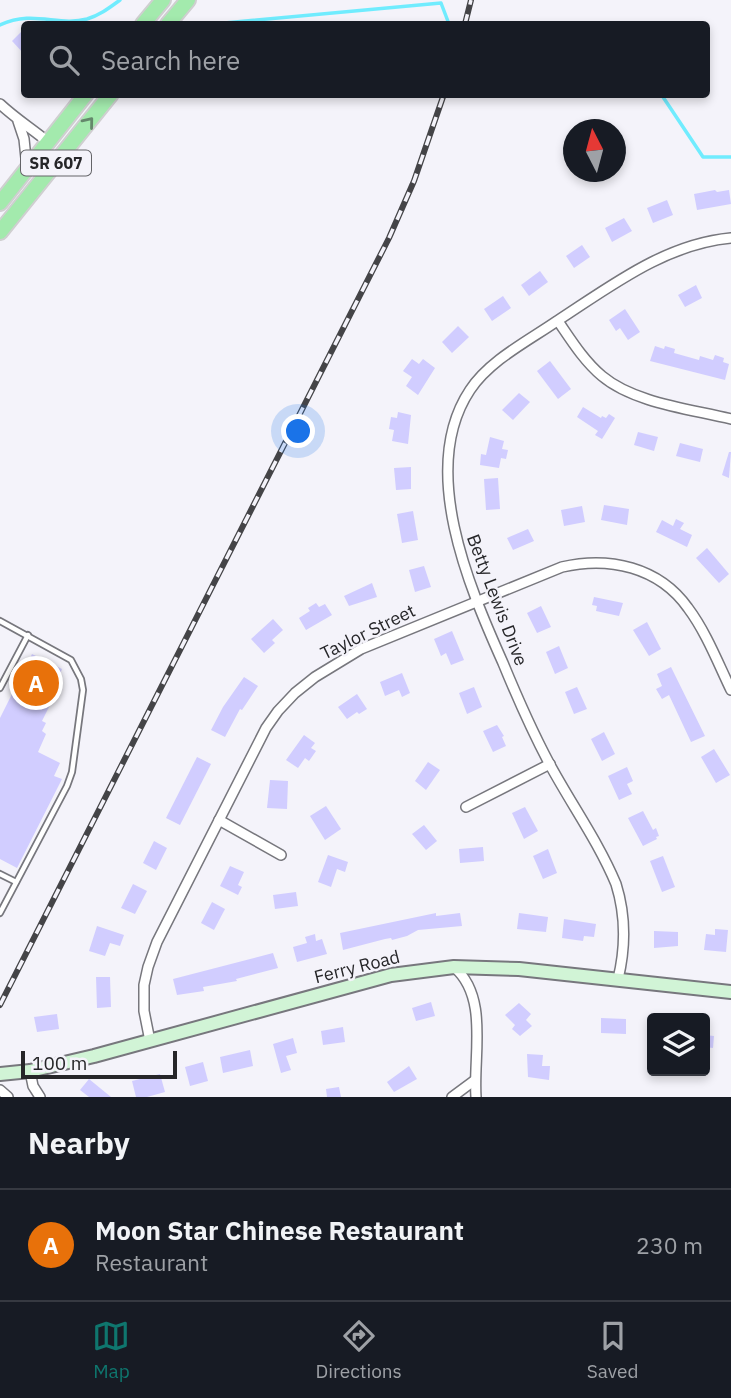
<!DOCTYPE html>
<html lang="en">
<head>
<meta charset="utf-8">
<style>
	:root { --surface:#171b24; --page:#20242c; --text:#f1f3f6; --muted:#9ea1a6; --line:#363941; --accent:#0f766e }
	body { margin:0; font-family:"IBM Plex Sans",sans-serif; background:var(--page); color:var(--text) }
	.controls { position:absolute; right:21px; bottom:21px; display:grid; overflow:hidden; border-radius:7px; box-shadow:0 4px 10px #0003 }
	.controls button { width:63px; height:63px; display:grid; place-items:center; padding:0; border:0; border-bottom:2px solid var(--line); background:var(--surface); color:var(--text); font:35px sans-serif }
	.compass { position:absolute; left:563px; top:119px; width:63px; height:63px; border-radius:50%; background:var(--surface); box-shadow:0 4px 10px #0003; rotate:354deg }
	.scale { position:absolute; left:21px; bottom:18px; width:156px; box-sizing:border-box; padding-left:7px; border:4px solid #262629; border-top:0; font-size:19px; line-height:24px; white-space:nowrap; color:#262629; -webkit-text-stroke:5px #f4f3fa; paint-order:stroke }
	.you { position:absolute; left:299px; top:432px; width:24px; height:24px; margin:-18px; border:5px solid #fff; border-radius:50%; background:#1a73e8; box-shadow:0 0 0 10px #1a73e833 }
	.badge { display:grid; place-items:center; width:46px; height:46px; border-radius:50%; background:var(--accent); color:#fff; font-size:23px; font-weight:700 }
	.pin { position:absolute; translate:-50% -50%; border:4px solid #fff; box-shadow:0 2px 7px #0006 }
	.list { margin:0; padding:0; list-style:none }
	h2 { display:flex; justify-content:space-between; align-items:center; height:91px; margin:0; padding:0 28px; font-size:30px }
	h2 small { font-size:23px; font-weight:400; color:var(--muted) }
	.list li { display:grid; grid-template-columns:46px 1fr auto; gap:21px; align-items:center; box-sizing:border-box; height:112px; padding:0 28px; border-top:2px solid var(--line) }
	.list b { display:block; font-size:26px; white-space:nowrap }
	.list p { margin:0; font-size:23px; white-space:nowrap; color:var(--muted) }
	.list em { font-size:23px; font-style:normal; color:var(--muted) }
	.icon { flex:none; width:38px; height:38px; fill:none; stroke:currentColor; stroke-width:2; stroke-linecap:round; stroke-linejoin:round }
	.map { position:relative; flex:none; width:731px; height:1097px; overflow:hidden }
	.search { position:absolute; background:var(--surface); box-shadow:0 4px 10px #0003; left:21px; right:21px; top:21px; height:77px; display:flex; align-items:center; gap:18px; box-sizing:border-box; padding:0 24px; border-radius:7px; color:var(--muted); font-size:26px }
	.sheet { height:203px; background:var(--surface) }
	nav { display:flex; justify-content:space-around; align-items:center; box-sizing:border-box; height:98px; border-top:2px solid var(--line); background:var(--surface); font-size:19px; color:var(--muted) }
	nav a { display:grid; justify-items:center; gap:4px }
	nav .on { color:var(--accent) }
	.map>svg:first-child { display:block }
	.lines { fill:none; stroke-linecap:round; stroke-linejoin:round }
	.stream { stroke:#70ecfe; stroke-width:3.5 }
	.building { fill:#d1cdff }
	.service-casing { stroke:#77777d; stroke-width:8 }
	.minor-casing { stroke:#77777d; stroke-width:12 }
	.secondary-casing { stroke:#77777d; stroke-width:16 }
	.primary-casing { stroke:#cfcfd0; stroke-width:18 }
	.service { stroke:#fff; stroke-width:4.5 }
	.minor { stroke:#fff; stroke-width:9 }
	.secondary { stroke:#d1f4d6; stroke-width:12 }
	.primary { stroke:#a3eaad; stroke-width:14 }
	.rail-casing { stroke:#444447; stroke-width:6 }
	.rail { stroke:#f4f3fa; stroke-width:3.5; stroke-dasharray:10; stroke-linecap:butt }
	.oneway { stroke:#64886b }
	.labels { text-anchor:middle; stroke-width:5; stroke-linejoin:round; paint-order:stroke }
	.shield { fill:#f4f3fa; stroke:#646468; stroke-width:2 }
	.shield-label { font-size:16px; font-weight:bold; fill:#262629 }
	.street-label { font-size:18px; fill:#262629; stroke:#f4f3fa }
</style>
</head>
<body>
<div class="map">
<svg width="731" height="1097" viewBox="0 0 731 1097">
	<rect width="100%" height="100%" fill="#f4f3fa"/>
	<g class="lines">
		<g class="stream">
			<polyline points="214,24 441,3 449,24"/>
			<path d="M0 25C33 9 58 27 87 19 100 15 109 8 120 0"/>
			<polyline points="661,94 703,157 731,157"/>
		</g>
	</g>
	<g class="building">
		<polygon points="24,29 24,54 12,41"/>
		<polygon points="715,190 717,192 729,190 731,204 697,210 694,194"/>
		<polygon points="667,200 673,215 653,223 647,208"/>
		<polygon points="624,218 632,231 612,242 605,228"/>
		<polygon points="582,245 590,257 574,268 566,256"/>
		<polygon points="540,271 548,282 529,296 521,285"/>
		<polygon points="696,285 702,298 685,307 678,295"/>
		<polygon points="503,296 511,308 492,321 484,309"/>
		<polygon points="625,309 640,332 628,340 620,328 616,331 609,320"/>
		<polygon points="458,326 469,337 452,353 442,342"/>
		<polygon points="655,346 664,349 665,346 675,349 674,353 699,360 700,356 713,360 715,355 724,358 723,362 729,364 725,380 650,361"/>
		<polygon points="412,359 419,364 423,359 435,368 418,395 406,386 412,377 403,371"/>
		<polygon points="550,361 571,389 558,399 537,371"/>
		<polygon points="519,393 530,402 513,420 502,410"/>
		<polygon points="583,407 601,418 602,416 606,418 609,414 615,418 602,439 595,435 598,431 577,417"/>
		<polygon points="398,412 411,415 408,444 392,441 394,430 389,429 391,417 397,418"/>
		<polygon points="638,432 658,437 654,451 634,445"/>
		<polygon points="490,437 504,441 502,449 508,450 506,459 501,458 499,468 480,465 481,454 486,455"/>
		<polygon points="680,443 703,449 700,462 676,456"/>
		<polygon points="729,452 731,452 729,478 722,475"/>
		<polygon points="411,467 411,489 396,490 394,468"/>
		<polygon points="498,478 500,509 486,510 484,479"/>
		<polygon points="604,505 629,509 627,525 601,520"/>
		<polygon points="582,506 585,522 564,526 561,510"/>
		<polygon points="413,511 418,540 402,543 397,514"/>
		<polygon points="676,519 684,523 680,529 692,535 687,547 656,532 662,520 673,526"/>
		<polygon points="528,529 534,541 513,550 507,538"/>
		<polygon points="707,548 729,574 719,583 696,558"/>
		<polygon points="424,566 431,587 415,592 409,570"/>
		<polygon points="372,583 377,597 349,606 344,596"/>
		<polygon points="594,597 623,603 619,616 596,611 597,606 592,605"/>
		<polygon points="316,603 319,607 325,604 332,615 306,630 299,618 310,611 308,608"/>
		<polygon points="541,606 551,627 537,633 527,613"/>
		<polygon points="273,619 283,630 272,640 275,643 264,653 251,639"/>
		<polygon points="647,622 661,649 649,656 633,630"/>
		<polygon points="452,631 464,660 451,665 446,653 441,656 434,639"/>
		<polygon points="559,646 568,668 555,674 546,652"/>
		<polygon points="32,654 62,669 56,685 59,687 42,721 46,723 42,731 46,734 38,752 60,763 54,776 62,779 17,868 0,859 0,718"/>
		<polygon points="671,667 705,736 691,742 669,695 662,699 656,689 662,686 657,674"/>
		<polygon points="402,673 410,693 402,697 399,690 385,696 380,682"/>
		<polygon points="244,677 258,686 242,710 240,709 225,737 211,730 223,707"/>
		<polygon points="474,687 482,707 467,714 459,693"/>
		<polygon points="577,687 587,709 574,714 565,692"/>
		<polygon points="357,694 367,709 359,714 357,712 347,719 338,707"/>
		<polygon points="497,725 504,736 502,737 506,746 493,752 483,731"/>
		<polygon points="604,732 615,754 602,761 591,739"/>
		<polygon points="304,735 315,743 311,748 316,751 309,761 305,758 298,768 286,760"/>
		<polygon points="714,749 730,775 716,783 701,757"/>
		<polygon points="197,757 211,764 180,825 166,818"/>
		<polygon points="428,762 440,770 426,790 415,781"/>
		<polygon points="627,767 633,781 627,784 632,794 619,800 608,776"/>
		<polygon points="270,780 288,781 287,809 267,808"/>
		<polygon points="326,806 341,829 325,840 310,816"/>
		<polygon points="525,807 538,831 524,839 512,813"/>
		<polygon points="643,811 653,830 656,828 659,836 656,837 657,839 643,846 628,818"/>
		<polygon points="424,825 437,841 426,850 412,834"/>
		<polygon points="154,841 167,848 156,870 143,863"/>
		<polygon points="483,847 484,861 460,863 459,849"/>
		<polygon points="548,849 557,873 543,879 533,856"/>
		<polygon points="328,855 348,862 345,872 337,869 331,887 318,882"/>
		<polygon points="663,856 675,887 662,892 650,861"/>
		<polygon points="230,866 244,872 238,885 242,887 238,895 220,886"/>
		<polygon points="133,884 147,891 135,914 121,908"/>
		<polygon points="296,892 298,906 275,909 273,895"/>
		<polygon points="212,902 225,909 214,930 201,923"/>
		<polygon points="436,913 436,916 460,913 462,926 418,930 407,936 392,940 391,938 385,939 343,950 340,933"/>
		<polygon points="519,913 548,917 546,932 517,929"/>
		<polygon points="564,919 596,924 594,937 584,936 583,941 562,938"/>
		<polygon points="97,926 124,935 120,946 110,943 105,956 89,951"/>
		<polygon points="715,929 728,930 726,952 704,950 706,934 715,935"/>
		<polygon points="654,931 678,932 678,946 654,948"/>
		<polygon points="315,934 316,941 322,939 327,954 297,962 293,947 307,943 305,937"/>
		<polygon points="273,953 278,968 236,979 237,981 203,987 204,991 177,995 173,979"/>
		<polygon points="96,977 110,977 111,1007 97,1008"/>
		<polygon points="431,1002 435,1016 416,1021 412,1008"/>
		<polygon points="519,1003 531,1014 526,1020 532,1026 520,1036 512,1029 515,1025 505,1015"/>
		<polygon points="57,1014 59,1029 37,1032 34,1017"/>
		<polygon points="601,1018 626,1019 626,1034 601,1033"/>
		<polygon points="343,1027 345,1042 323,1045 321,1031"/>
		<polygon points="705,1035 714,1036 713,1048 705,1047"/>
		<polygon points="293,1038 297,1053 286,1056 291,1070 281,1073 273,1044"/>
		<polygon points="250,1050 253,1066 223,1073 220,1057"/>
		<polygon points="527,1054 543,1055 542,1066 550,1066 549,1080 528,1077"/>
		<polygon points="203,1062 208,1081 190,1086 185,1067"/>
		<polygon points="409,1066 417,1079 394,1092 387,1082"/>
		<polygon points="160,1074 165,1092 147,1097 136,1097 132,1081"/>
		<polygon points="89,1079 111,1097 89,1097 80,1090"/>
		<polygon points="339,1087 341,1097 327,1097 326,1089"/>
	</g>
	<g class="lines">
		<g class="service-casing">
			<g id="service">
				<polyline points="0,621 71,660 81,679 83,690 72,772 67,786 0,913"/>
				<polyline points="0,688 28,635"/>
				<polyline points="0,874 16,882"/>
			</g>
		</g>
		<g class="minor-casing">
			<g id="minor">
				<path d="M0 104C16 119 31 128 48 142"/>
				<polyline points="18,121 24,139 27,168"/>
				<path d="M558 321C571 340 584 361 602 376 634 403 691 409 731 419"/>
				<polyline points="466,807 550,764"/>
				<polyline points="219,820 281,855"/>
				<path d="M454 967C489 997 473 1055 476 1097"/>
				<path d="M618 979C626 946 626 916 616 884 598 841 571 804 549 763 532 731 517 697 503 663 469 587 418 468 470 390 490 360 528 341 557 321 611 286 665 244 731 238"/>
				<path d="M150 1041 144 1011V985L148 967 157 942 266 728 278 711 295 693 315 677 361 649 562 567C609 556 659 567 688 608 706 632 718 663 731 690"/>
				<polyline points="30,1071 33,1086 40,1097"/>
				<polyline points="0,1090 8,1097"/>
				<polyline points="452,1097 475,1080"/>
			</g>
		</g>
		<g class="secondary-casing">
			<polyline id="secondary" points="0,1074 30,1071 94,1056 391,975 454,967 519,969 731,992"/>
		</g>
		<g class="primary-casing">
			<g id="primary">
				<polyline points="143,24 163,0"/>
				<polyline points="168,24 188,0"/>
				<polyline points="0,203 86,94"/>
				<polyline points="0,232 111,94"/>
			</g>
		</g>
		<use href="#service" class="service"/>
		<use href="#minor" class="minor"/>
		<use href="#secondary" class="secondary"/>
		<use href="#primary" class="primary"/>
		<g class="rail-casing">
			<g id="rail">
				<polyline points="465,24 471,0"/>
				<polyline points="0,1005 389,238 414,181 444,94"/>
			</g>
		</g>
		<use href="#rail" class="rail"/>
	</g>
	<defs><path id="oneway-chevron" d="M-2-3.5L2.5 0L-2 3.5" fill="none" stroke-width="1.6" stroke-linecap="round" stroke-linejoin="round" transform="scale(1.75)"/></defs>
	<use class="oneway" href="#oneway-chevron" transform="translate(89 122) rotate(-51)"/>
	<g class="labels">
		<rect class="shield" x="21" y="150.5" width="70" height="25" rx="5"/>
		<g class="shield-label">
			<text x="56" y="169">SR 607</text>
		</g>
		<g class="street-label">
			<text transform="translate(497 600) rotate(69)" y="6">Betty Lewis Drive</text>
			<text transform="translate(368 632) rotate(-26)" y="6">Taylor Street</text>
			<text transform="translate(357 967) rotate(-14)" y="6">Ferry Road</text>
		</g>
	</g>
</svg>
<div class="controls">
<button><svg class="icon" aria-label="layers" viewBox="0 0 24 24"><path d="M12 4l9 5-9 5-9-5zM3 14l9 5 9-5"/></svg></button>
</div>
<svg class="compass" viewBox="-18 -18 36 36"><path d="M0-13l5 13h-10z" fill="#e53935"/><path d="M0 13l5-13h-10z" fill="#9ea1a6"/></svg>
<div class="scale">100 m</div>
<div class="you"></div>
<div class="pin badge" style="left:36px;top:683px;background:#e8710a">A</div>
<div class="search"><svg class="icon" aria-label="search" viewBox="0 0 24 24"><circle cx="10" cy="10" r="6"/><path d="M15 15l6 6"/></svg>Search here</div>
</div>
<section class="sheet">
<h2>Nearby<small></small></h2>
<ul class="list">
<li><span class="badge" style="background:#e8710a">A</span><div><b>Moon Star Chinese Restaurant</b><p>Restaurant</p></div><em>230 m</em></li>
</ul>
</section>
<nav>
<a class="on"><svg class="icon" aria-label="map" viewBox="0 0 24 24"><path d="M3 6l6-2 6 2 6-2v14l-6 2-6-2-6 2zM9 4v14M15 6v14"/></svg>Map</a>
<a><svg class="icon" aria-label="directions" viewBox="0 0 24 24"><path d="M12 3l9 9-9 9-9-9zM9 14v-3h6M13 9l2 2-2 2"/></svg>Directions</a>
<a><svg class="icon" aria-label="saved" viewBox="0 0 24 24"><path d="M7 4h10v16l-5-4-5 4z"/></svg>Saved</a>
</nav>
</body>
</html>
